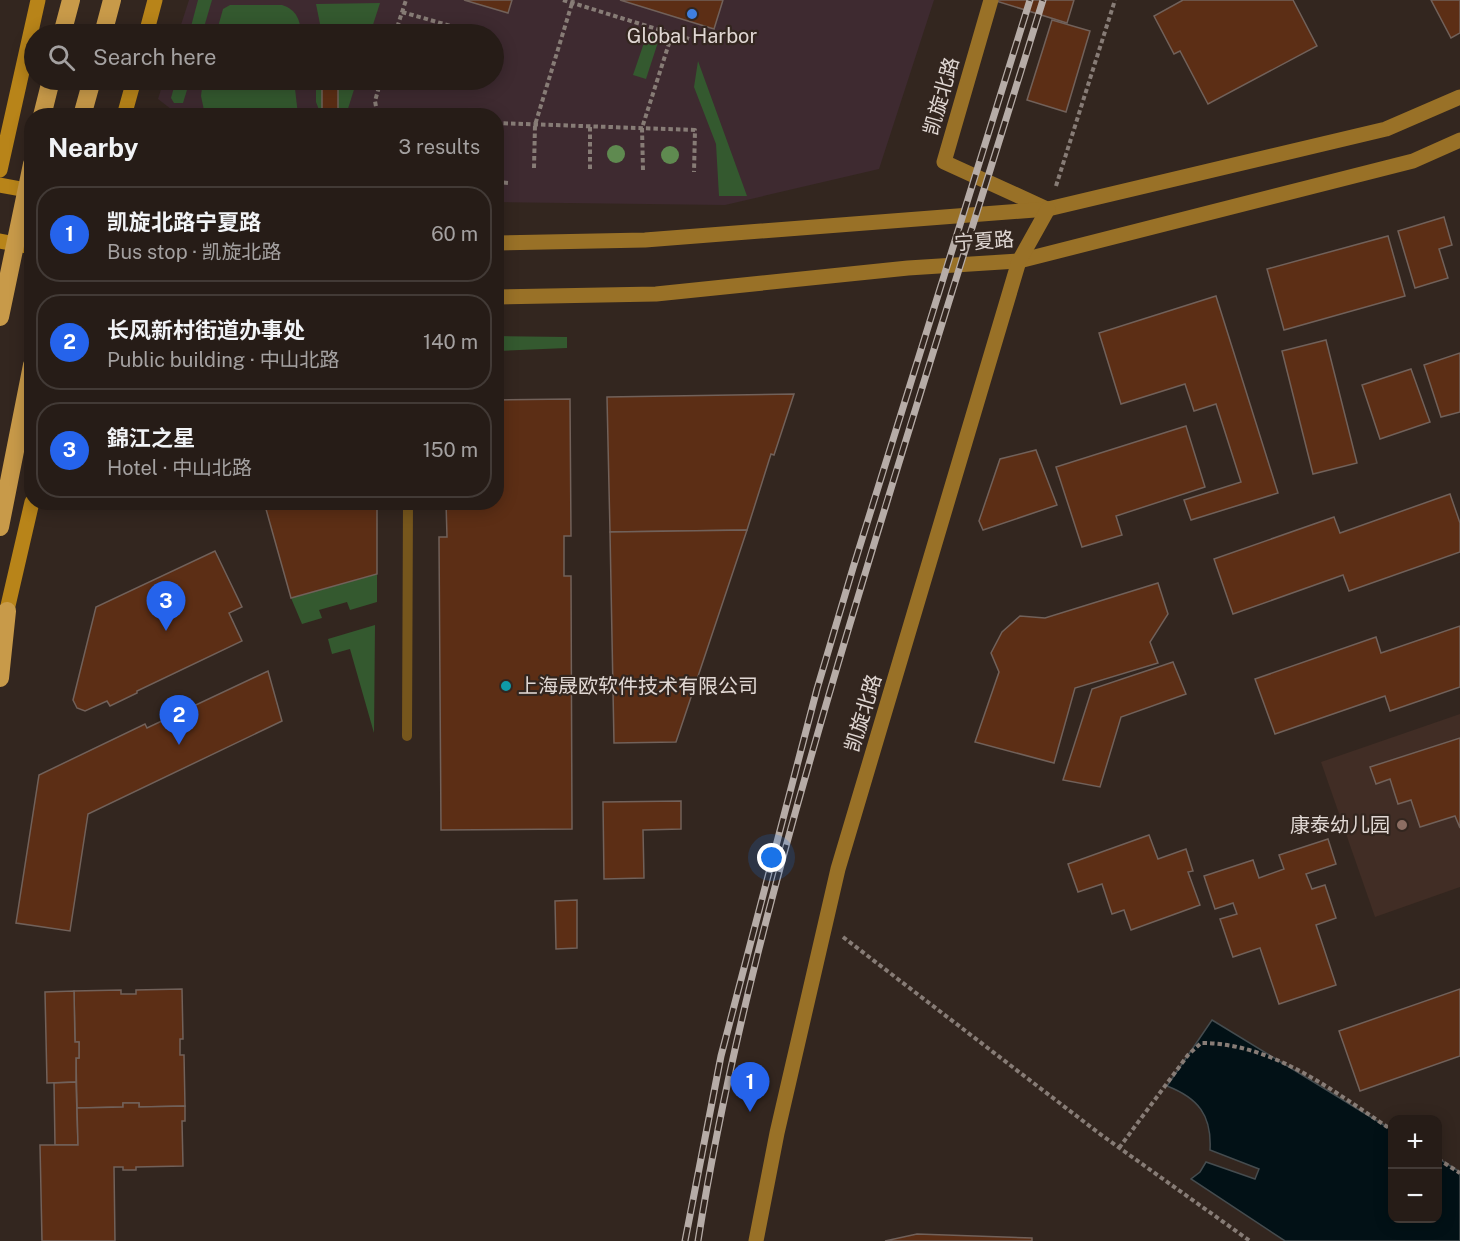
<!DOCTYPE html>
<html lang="en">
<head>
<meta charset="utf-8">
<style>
	:root { --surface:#261c17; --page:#2e2520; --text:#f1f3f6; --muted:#a4a1a1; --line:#423a36; --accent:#2563eb }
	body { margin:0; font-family:"Public Sans","Noto Sans SC",sans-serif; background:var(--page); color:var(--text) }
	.controls { position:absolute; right:18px; bottom:18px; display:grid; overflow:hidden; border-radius:12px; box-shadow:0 3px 15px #0003 }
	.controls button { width:54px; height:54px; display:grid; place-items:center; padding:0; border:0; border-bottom:2px solid var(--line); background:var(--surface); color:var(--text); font:30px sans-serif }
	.you { position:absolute; left:772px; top:858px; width:21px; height:21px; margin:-15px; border:4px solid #fff; border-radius:50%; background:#1a73e8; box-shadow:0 0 0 9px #1a73e833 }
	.badge { display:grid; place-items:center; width:39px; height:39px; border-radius:50%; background:var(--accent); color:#fff; font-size:20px; font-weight:700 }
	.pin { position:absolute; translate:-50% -50px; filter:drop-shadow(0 2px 3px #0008) }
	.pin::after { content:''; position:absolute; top:32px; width:21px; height:18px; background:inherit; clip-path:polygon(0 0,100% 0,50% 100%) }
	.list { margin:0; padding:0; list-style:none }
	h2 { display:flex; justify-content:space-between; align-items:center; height:78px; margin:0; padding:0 24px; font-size:26px }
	h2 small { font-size:20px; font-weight:400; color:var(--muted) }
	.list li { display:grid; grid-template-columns:39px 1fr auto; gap:18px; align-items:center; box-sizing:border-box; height:96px; margin:0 12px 12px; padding:0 12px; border:2px solid var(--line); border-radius:24px }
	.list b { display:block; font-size:22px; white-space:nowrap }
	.list p { margin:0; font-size:20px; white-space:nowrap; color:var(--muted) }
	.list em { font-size:20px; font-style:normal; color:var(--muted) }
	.icon { flex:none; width:33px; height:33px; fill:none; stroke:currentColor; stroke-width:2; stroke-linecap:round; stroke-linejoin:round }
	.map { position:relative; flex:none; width:1460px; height:1241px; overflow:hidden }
	.search { position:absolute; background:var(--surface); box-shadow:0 3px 15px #0003; left:24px; top:24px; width:480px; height:66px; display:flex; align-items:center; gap:15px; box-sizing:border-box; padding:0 21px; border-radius:33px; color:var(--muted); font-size:22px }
	.panel { position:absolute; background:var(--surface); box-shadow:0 3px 15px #0003; left:24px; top:108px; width:480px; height:402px; border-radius:24px }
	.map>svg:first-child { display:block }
	.commercial { fill:#3e2a30 }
	.built { fill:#412d25 }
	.green { fill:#34592f }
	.water { fill:#021116; stroke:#454c4f; stroke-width:1.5 }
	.building { fill:#5c2e15; stroke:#71615a; stroke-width:1.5 }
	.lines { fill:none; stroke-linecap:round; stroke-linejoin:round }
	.path { stroke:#877c76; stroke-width:4; stroke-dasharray:4.5 3; stroke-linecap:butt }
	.lane { stroke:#76561c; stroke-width:10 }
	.secondary { stroke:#997127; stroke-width:15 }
	.primary { stroke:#b88419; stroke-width:15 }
	.highway { stroke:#c89a49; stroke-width:18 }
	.rail-casing { stroke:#b6aca7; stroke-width:7 }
	.rail { stroke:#33261f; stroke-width:4.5; stroke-dasharray:14; stroke-linecap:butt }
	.tree { fill:#5f8a50 }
	.shop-dot { fill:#3f7fe0; stroke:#33261f; stroke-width:2 }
	.culture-dot { fill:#0f9aa8; stroke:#33261f; stroke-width:2 }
	.education-dot { fill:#8d6e63; stroke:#33261f; stroke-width:2 }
	.labels { text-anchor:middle; stroke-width:4.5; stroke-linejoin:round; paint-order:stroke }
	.poi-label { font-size:20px; fill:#e0d7d3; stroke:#33261f }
	.street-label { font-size:20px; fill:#e0d7d3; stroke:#33261f }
</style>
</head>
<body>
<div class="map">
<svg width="1460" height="1241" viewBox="0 0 1460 1241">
	<rect width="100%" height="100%" fill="#33261f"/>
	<polygon class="commercial" points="189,0 934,0 879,169 725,205 497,202 496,116 180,116 158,99 164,80 494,80 494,34 178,34"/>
	<polygon class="built" points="1460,714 1460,887 1375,917 1321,762"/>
	<g class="green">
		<polygon points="198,0 212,0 202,34 189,34"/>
		<polygon points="380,3 370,34 322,34 316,4"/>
		<path d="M230 5H282C297 10 300 20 301 34H216L223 9Z"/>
		<polygon points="647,34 659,39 646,79 633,75"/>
		<polygon points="698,61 747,196 719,196 716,144 694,87"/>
		<polygon points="176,80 190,80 183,103 174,103 171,98"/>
		<polygon points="203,80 294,80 298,115 205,115 201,96"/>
		<polygon points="316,80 327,80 327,84 338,111 338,85 334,84 334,80 357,80 346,115 321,115 316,102"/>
		<polygon points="497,336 567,337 567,348 497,351"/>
		<polygon points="377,574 377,602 350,610 347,602 319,610 322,618 302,624 291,598"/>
		<polygon points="375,625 374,733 350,649 332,654 328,639"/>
	</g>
	<path class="water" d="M1212 1020 1392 1130V1218H1438V1158L1460 1172V1241H1285L1191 1179 1200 1172 1206 1162 1255 1179 1259 1169 1210 1150C1212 1115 1198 1098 1167 1086Z"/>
	<g class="building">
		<polygon points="464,0 512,0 508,13"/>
		<polygon points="620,0 723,0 714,29"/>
		<polygon points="993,0 1074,0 1067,23"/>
		<polygon points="1183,0 1293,0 1317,46 1208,104 1180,51 1174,54 1154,16"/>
		<polygon points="1431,0 1460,0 1460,33 1451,38"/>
		<polygon points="1052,20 1090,31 1066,112 1027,100"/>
		<rect x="322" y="84" width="16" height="27"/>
		<polygon points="1444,217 1452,245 1439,249 1448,278 1415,288 1398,231"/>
		<polygon points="1388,236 1405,296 1284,330 1267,269"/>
		<polygon points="1216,296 1278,493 1191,520 1184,500 1241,482 1216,404 1194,411 1185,384 1121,404 1099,333"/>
		<polygon points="1326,340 1357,463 1313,474 1282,351"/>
		<polygon points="1460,353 1460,412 1441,417 1424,365"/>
		<polygon points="1411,369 1430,422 1380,439 1362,385"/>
		<polygon points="794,394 774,455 771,454 747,530 610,532 607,397"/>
		<polygon points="570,399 571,536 564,536 564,576 571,576 572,829 441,830 439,537 447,537 446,502 496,502 496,400"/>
		<polygon points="1186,426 1205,487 1116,516 1122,535 1082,547 1056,467"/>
		<polygon points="1036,450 1057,505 983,530 979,521 1000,459"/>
		<polygon points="1450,494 1460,523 1460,552 1349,591 1343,575 1233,614 1214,559 1334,517 1340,533"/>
		<polygon points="264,502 377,502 377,574 291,598"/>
		<polygon points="747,530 676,742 614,743 610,532"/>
		<polygon points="215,551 242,607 229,613 242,641 137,691 137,693 110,706 107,701 85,711 77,708 73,700 96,607"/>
		<polygon points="1158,583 1168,614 1150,642 1158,663 1075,688 1054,763 975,742 999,672 991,653 1002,632 1020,616 1045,618"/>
		<polygon points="1460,626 1460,687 1390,711 1385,696 1275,734 1255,679 1376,637 1381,653"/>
		<polygon points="1173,662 1186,694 1121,717 1100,787 1063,780 1092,689"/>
		<polygon points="268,671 282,721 88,814 70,931 16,923 39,775 145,724 147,728"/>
		<polygon points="1460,738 1460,828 1455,816 1420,827 1411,800 1398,804 1390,779 1376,784 1370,767"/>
		<polygon points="681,801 681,829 643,830 644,878 604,879 603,802"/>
		<polygon points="1149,835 1158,859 1186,849 1193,871 1188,872 1200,905 1131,930 1124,910 1112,914 1102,884 1078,892 1068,864"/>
		<polygon points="1328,839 1336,864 1306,874 1312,889 1325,885 1336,918 1316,925 1336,985 1279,1004 1260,948 1233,957 1220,919 1237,914 1233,903 1215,909 1204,876 1253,860 1259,878 1284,869 1279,855"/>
		<polygon points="577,900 577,948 556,949 555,901"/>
		<polygon points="182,989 183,1039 180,1039 180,1055 184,1055 185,1106 139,1107 139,1103 123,1103 123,1107 77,1108 76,1058 79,1058 79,1042 75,1042 74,991 121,990 121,994 136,994 136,990"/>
		<polygon points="1460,989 1460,1056 1360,1091 1339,1031"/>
		<polygon points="74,991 75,1042 79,1042 79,1058 76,1058 76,1082 47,1083 45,992"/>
		<polygon points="76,1082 78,1145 55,1145 54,1083"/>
		<polygon points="123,1103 139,1103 139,1107 185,1106 185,1121 182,1121 183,1166 136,1167 136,1170 123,1170 123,1167 114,1167 115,1241 42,1241 40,1145 78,1145 77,1108 123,1107"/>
		<polygon points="917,1234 1032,1238 1032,1241 885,1241"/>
	</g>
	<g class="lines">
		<g class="path">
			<polyline points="563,0 689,39"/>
			<polyline points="402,12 479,34"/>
			<polyline points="395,34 406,0"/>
			<polyline points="381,80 375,101 377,112 383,116"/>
			<polyline points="330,84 330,80"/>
			<polyline points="496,123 695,130 694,172"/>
			<polyline points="534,168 535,125 573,0"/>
			<polyline points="590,169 590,126"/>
			<polyline points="643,170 642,128 672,34"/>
			<polyline points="496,182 509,183"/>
			<polyline points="1056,186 1115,0"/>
			<polyline points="843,937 1100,1134 1250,1241"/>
			<path d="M1119 1148 1188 1055 1201 1043C1274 1043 1334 1092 1392 1130"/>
			<polyline points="1438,1159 1460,1173"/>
		</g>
		<polyline class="lane" points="407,736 408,502"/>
		<g class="secondary">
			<polyline points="991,0 944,162 1047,209"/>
			<polyline points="496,243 645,240 1048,209 1386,129 1460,97"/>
			<polyline points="496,297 656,294 908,268 1019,261 1413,161 1460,140"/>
			<polyline points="756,1241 777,1133 838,869 1019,261 1048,209"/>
		</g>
		<g class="primary">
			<polyline points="146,34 155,0"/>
			<polyline points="124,116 134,80"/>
			<polyline points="0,170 38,0"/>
			<polyline points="0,185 32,191"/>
			<polyline points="0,241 32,247"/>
			<polyline points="4,623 32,502"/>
		</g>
		<g class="highway">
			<polyline points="62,34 71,0"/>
			<polyline points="103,34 112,0"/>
			<polyline points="42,116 51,80"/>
			<polyline points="82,116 92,80"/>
			<polyline points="0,317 32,164"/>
			<polyline points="0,527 32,365"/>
			<polyline points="0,678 7,611"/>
		</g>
		<g class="rail-casing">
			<g id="rail">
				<polyline points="685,1241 721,1056 817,689 853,568 1030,0"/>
				<path d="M698 1241C728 1051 779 865 833 681 900 453 973 227 1043 0"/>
			</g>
		</g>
		<use href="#rail" class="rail"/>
	</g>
	<g class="tree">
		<circle cx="616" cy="154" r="9"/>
		<circle cx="670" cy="155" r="9"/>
	</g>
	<circle class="shop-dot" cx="692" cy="14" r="6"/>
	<circle class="culture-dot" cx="506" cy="686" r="6"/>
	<circle class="education-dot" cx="1402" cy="825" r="6"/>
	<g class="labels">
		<g class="poi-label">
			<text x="692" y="43">Global Harbor</text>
			<text x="518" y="693" text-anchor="start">上海晟欧软件技术有限公司</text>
			<text x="1390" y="832" text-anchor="end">康泰幼儿园</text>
		</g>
		<g class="street-label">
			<text transform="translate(941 96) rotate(-74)" y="7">凯旋北路</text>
			<text transform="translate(984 241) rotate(-4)" y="7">宁夏路</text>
			<text transform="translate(863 713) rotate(-73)" y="7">凯旋北路</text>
		</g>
	</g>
</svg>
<div class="controls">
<button>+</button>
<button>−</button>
</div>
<div class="you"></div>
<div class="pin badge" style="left:750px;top:1112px">1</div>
<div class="pin badge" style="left:179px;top:745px">2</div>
<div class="pin badge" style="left:166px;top:631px">3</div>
<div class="search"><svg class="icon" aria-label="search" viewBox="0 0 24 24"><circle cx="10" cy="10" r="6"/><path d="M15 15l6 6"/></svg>Search here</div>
<section class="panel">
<h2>Nearby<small>3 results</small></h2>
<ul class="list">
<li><span class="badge">1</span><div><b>凯旋北路宁夏路</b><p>Bus stop · 凯旋北路</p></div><em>60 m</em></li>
<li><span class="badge">2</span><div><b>长风新村街道办事处</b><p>Public building · 中山北路</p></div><em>140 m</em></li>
<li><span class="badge">3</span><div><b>錦江之星</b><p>Hotel · 中山北路</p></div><em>150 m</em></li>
</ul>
</section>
</div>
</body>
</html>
